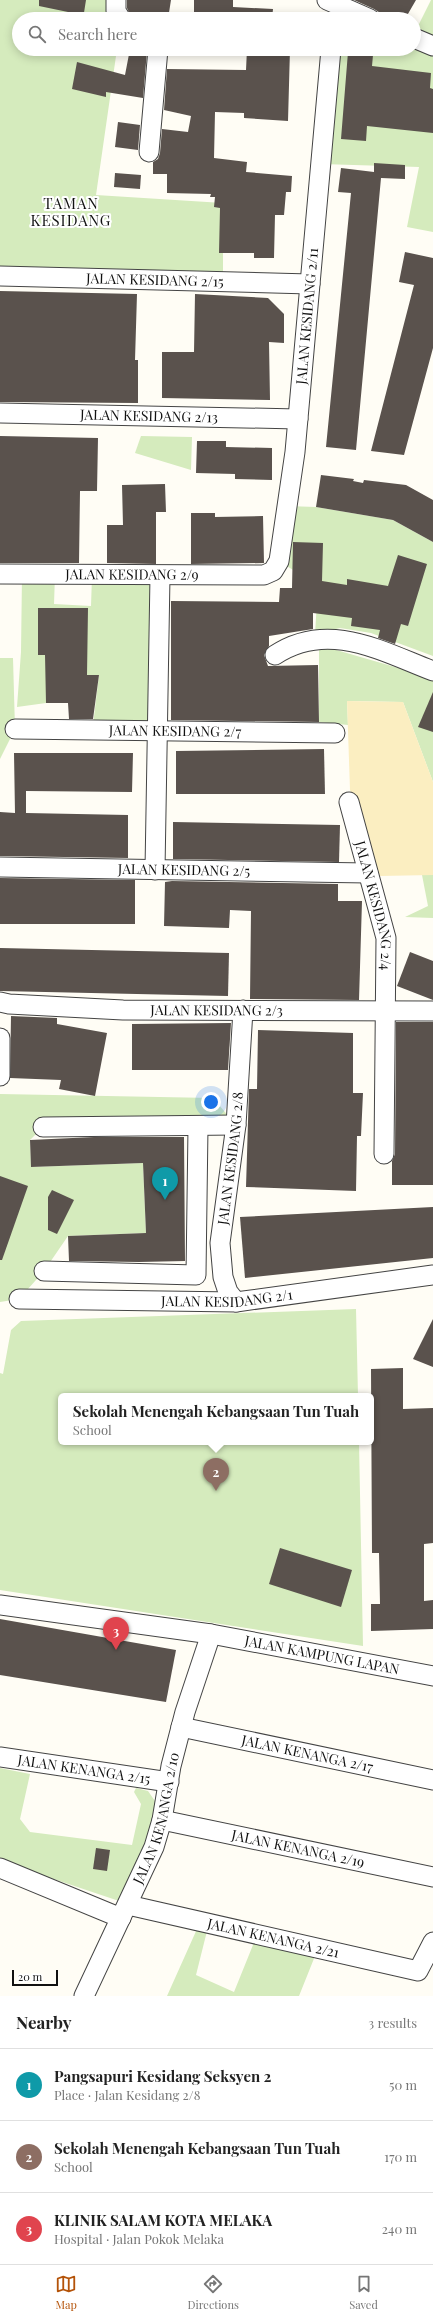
<!DOCTYPE html>
<html lang="en">
<head>
<meta charset="utf-8">
<style>
	:root { --surface:#fff; --page:#f6f6f6; --text:#222; --muted:#767676; --line:#e0e0e0; --accent:#b45309 }
	body { margin:0; font-family:"Playfair Display",serif; background:var(--page); color:var(--text) }
	.scale { position:absolute; left:12px; bottom:10px; width:46px; box-sizing:border-box; padding-left:4px; border:2px solid #111; border-top:0; font-size:11px; line-height:14px; white-space:nowrap; color:#111; -webkit-text-stroke:3px #fff; paint-order:stroke }
	.you { position:absolute; left:211px; top:1102px; width:14px; height:14px; margin:-10px; border:3px solid #fff; border-radius:50%; background:#1a73e8; box-shadow:0 0 0 6px #1a73e833 }
	.badge { display:grid; place-items:center; width:26px; height:26px; border-radius:50%; background:var(--accent); color:#fff; font-size:13px; font-weight:700 }
	.pin { position:absolute; translate:-50% -33px; filter:drop-shadow(0 1px 2px #0008) }
	.pin::after { content:''; position:absolute; top:21px; width:14px; height:12px; background:inherit; clip-path:polygon(0 0,100% 0,50% 100%) }
	.popup { position:absolute; left:58px; top:1393px; width:316px; height:52px; box-sizing:border-box; display:grid; place-content:center; border-radius:6px; background:var(--surface); filter:drop-shadow(0 1px 3px #0005); font-size:13px; white-space:nowrap; color:var(--muted) }
	.popup b { font-size:15px; color:var(--text) }
	.popup::after { content:''; position:absolute; left:50%; top:100%; margin-left:-8px; border:8px solid transparent; border-top-color:var(--surface) }
	.list { margin:0; padding:0; list-style:none }
	h2 { display:flex; justify-content:space-between; align-items:center; height:52px; margin:0; padding:0 16px; font-size:17px }
	h2 small { font-size:13px; font-weight:400; color:var(--muted) }
	.list li { display:grid; grid-template-columns:26px 1fr auto; gap:12px; align-items:center; box-sizing:border-box; height:72px; padding:0 16px; border-top:1px solid var(--line) }
	.list b { display:block; font-size:15px; white-space:nowrap }
	.list p { margin:0; font-size:13px; white-space:nowrap; color:var(--muted) }
	.list em { font-size:13px; font-style:normal; color:var(--muted) }
	.icon { flex:none; width:22px; height:22px; fill:none; stroke:currentColor; stroke-width:2; stroke-linecap:round; stroke-linejoin:round }
	.map { position:relative; flex:none; width:433px; height:1996px; overflow:hidden }
	.search { position:absolute; background:var(--surface); box-shadow:0 2px 10px #0003; left:12px; right:12px; top:12px; height:44px; display:flex; align-items:center; gap:10px; box-sizing:border-box; padding:0 14px; border-radius:22px; color:var(--muted); font-size:15px }
	.sheet { height:268px; background:var(--surface) }
	nav { display:flex; justify-content:space-around; align-items:center; box-sizing:border-box; height:56px; border-top:1px solid var(--line); background:var(--surface); font-size:11px; color:var(--muted) }
	nav a { display:grid; justify-items:center; gap:2px }
	nav .on { color:var(--accent) }
	.map>svg:first-child { display:block }
	.green { fill:#d5ebbd }
	.sand { fill:#fbeec1 }
	.building { fill:#5a524d }
	.lines { fill:none; stroke-linecap:round; stroke-linejoin:round }
	.minor-casing { stroke:#444; stroke-width:21 }
	.minor { stroke:#fff; stroke-width:19 }
	.labels { text-anchor:middle; stroke-width:4; stroke-linejoin:round; paint-order:stroke }
	.street-label { font-size:14px; fill:#111; stroke:#fff }
	.neighbourhood-label { font-size:15px; letter-spacing:1px; fill:#111; stroke:#fff }
</style>
</head>
<body>
<div class="map">
<svg width="433" height="1996" viewBox="0 0 433 1996">
	<rect width="100%" height="100%" fill="#fffdf5"/>
	<g class="green">
		<polygon points="0,0 121,0 120,19 19,19 19,49 117,49 96,195 223,203 223,281 0,276"/>
		<polygon points="431,0 433,0 433,232 407,227 419,167 321,164 331,49 414,49 414,34"/>
		<polygon points="141,436 192,437 191,470 135,453"/>
		<polygon points="287,506 316,507 393,520 433,542 433,656 371,633 340,628 315,634 318,586 279,561"/>
		<polygon points="22,575 55,575 54,604 91,606 92,576 160,576 157,731 93,725 99,675 46,676 46,703 17,707 21,652"/>
		<polygon points="319,645 433,678 433,782 403,702 347,701 348,725 319,722"/>
		<polygon points="0,658 13,658 15,729 0,759"/>
		<polygon points="422,875 433,875 433,918 405,917 428,906"/>
		<polygon points="0,1094 213,1098 236,1125 43,1127 30,1140 31,1167 143,1163 146,1233 68,1236 44,1271 19,1299 0,1302"/>
		<polygon points="356,1309 358,1396 61,1396 61,1442 359,1442 363,1646 0,1590 0,1373 3,1374 11,1330 21,1321"/>
		<polygon points="0,1768 30,1774 20,1819 30,1832 132,1845 141,1804 134,1792 136,1788 148,1791 157,1804 150,1849 122,1902 0,1861"/>
		<polygon points="197,1929 207,1931 196,1975 234,1992 255,1940 315,1956 299,1996 167,1996"/>
	</g>
	<polygon class="sand" points="347,701 403,702 433,782 433,875 380,876 350,790"/>
	<g class="building">
		<polygon points="39,0 86,0 83,19 67,19 68,12 39,6"/>
		<polygon points="127,0 171,0 168,19 132,19 127,8"/>
		<polygon points="194,0 233,0 233,7 273,9 272,19 194,19"/>
		<polygon points="354,0 416,0 405,19 390,19 374,9"/>
		<polygon points="130,49 147,51 143,98 106,92 106,97 72,89 77,62 125,75"/>
		<polygon points="247,49 290,49 288,121 244,118 244,113 215,112 214,158 247,162 246,172 292,176 291,192 286,192 284,215 275,215 274,258 254,258 254,253 219,253 220,208 214,207 215,197 210,197 211,194 167,193 167,174 153,174 153,162 158,159 160,153 162,129 188,132 191,116 164,110 167,69 246,70"/>
		<polygon points="348,52 373,55 372,66 431,73 430,88 433,89 433,133 367,126 366,141 341,139"/>
		<polygon points="118,122 140,125 138,150 115,147"/>
		<polygon points="374,163 405,165 405,179 381,178 356,450 326,447 351,193 338,192 341,168 374,172"/>
		<polygon points="115,173 141,175 140,189 114,187"/>
		<polygon points="405,252 433,258 433,348 404,455 371,451 414,285 399,282"/>
		<polygon points="0,291 137,294 135,360 138,360 138,403 0,402"/>
		<polygon points="195,294 268,298 284,314 284,343 269,342 270,400 162,398 162,352 194,352"/>
		<polygon points="0,436 98,438 97,491 80,491 79,563 0,563"/>
		<polygon points="197,441 226,441 226,447 272,448 272,480 235,479 235,474 196,473"/>
		<polygon points="321,475 354,479 353,481 363,483 364,480 406,485 433,500 433,542 393,520 316,507"/>
		<polygon points="165,484 166,512 156,512 156,564 107,563 107,525 123,525 122,485"/>
		<polygon points="191,513 215,513 215,517 263,516 264,563 191,564"/>
		<polygon points="293,542 323,543 322,581 347,585 347,579 388,586 398,555 427,564 408,626 401,624 395,644 378,638 380,630 351,626 352,618 313,613 313,629 269,636 269,646 264,655 268,666 318,665 319,722 171,720 171,601 279,602 280,588 292,588"/>
		<polygon points="38,608 88,608 87,675 99,675 93,719 69,719 68,703 46,703 45,655 38,655"/>
		<polygon points="433,692 433,732 418,727"/>
		<polygon points="324,749 325,794 176,794 176,751"/>
		<polygon points="14,753 133,753 132,792 26,791 26,813 128,815 128,858 0,856 0,812 15,813"/>
		<polygon points="173,822 340,825 339,862 173,859"/>
		<polygon points="0,878 135,880 135,924 0,924"/>
		<polygon points="172,881 338,884 338,901 362,901 359,1000 250,999 251,911 230,910 229,928 164,926 165,882"/>
		<polygon points="0,948 229,953 228,996 0,991"/>
		<polygon points="410,952 433,961 433,1000 397,986"/>
		<polygon points="11,1016 57,1018 57,1024 107,1033 95,1096 59,1089 61,1080 10,1078"/>
		<polygon points="396,1022 433,1022 433,1185 392,1185 392,1161 395,1154"/>
		<polygon points="231,1023 228,1070 132,1070 132,1024"/>
		<polygon points="258,1030 353,1033 353,1093 363,1093 361,1136 357,1136 356,1191 246,1187 249,1089 257,1089"/>
		<polygon points="94,1137 184,1137 185,1261 139,1262 69,1261 68,1236 146,1233 143,1163 31,1167 30,1140"/>
		<polygon points="0,1176 28,1186 2,1260 0,1260"/>
		<polygon points="52,1190 74,1200 57,1234 48,1230 48,1197"/>
		<polygon points="433,1207 433,1258 245,1278 240,1217"/>
		<polygon points="433,1319 433,1367 413,1359"/>
		<polygon points="403,1368 403,1409 433,1408 433,1543 424,1544 424,1601 433,1600 433,1629 371,1631 371,1604 380,1604 379,1553 372,1553 371,1369"/>
		<polygon points="280,1548 352,1570 341,1607 269,1584"/>
		<polygon points="0,1619 176,1650 166,1702 0,1675"/>
		<polygon points="96,1848 110,1850 107,1871 93,1869"/>
	</g>
	<g class="lines">
		<g class="minor-casing">
			<g id="minor">
				<polyline points="116,0 116,11 121,19"/>
				<polyline points="327,0 370,19"/>
				<polyline points="414,38 433,46"/>
				<polyline points="149,152 158,49"/>
				<path id="s1" d="M0 276 310 284"/>
				<path id="s2" d="M0 413 298 419"/>
				<path id="s3" d="M0 574 264 575 273 571 279 561 295 452 331 49"/>
				<path d="M275 655C328 620 381 651 433 671"/>
				<path id="s4" d="M15 729 335 733"/>
				<path id="s5" d="M349 802 386 938 384 1154"/>
				<path id="s6" d="M0 867 368 873"/>
				<polyline points="155,870 160,576"/>
				<path id="s7" d="M0 1002 9 1004 123 1010 433 1011"/>
				<polyline points="0,1038 0,1076"/>
				<polyline points="43,1127 236,1125"/>
				<polyline points="44,1271 196,1275 198,1127"/>
				<path id="s8" d="M19 1299 236 1302 433 1275"/>
				<path id="s9" d="M236 1302 228 1292 223 1277 220 1243 236 1125 243 1010"/>
				<path id="s10" d="M0 1605 211 1634 433 1676"/>
				<path id="s11" d="M181 1727 433 1780"/>
				<path id="s12" d="M0 1757 169 1782"/>
				<path id="s13" d="M162 1820 433 1877"/>
				<polyline points="0,1868 121,1918"/>
				<path id="s14" d="M128 1905 418 1971 433 1942"/>
				<path id="s15" d="M84 1996 154 1847 162 1820 171 1766 185 1712 211 1634"/>
			</g>
		</g>
		<use href="#minor" class="minor"/>
	</g>
	<g class="labels">
		<g class="street-label">
			<text dy="5" stroke="none"><textPath href="#s1" startOffset="155">JALAN KESIDANG 2/15</textPath></text>
			<text dy="5" stroke="none"><textPath href="#s3" startOffset="532">JALAN KESIDANG 2/11</textPath></text>
			<text dy="5" stroke="none"><textPath href="#s2" startOffset="149">JALAN KESIDANG 2/13</textPath></text>
			<text dy="5" stroke="none"><textPath href="#s3" startOffset="132">JALAN KESIDANG 2/9</textPath></text>
			<text dy="5" stroke="none"><textPath href="#s4" startOffset="160">JALAN KESIDANG 2/7</textPath></text>
			<text dy="5" stroke="none"><textPath href="#s6" startOffset="184">JALAN KESIDANG 2/5</textPath></text>
			<text dy="5" stroke="none"><textPath href="#s5" startOffset="107">JALAN KESIDANG 2/4</textPath></text>
			<text dy="5" stroke="none"><textPath href="#s7" startOffset="217">JALAN KESIDANG 2/3</textPath></text>
			<text dy="5" stroke="none"><textPath href="#s9" startOffset="148">JALAN KESIDANG 2/8</textPath></text>
			<text dy="5" stroke="none"><textPath href="#s8" startOffset="208">JALAN KESIDANG 2/1</textPath></text>
			<text dy="5" stroke="none"><textPath href="#s10" startOffset="326">JALAN KAMPUNG LAPAN</textPath></text>
			<text dy="5" stroke="none"><textPath href="#s11" startOffset="129">JALAN KENANGA 2/17</textPath></text>
			<text dy="5" stroke="none"><textPath href="#s12" startOffset="85">JALAN KENANGA 2/15</textPath></text>
			<text dy="5" stroke="none"><textPath href="#s15" startOffset="193">JALAN KENANGA 2/10</textPath></text>
			<text dy="5" stroke="none"><textPath href="#s13" startOffset="139">JALAN KENANGA 2/19</textPath></text>
			<text dy="5" stroke="none"><textPath href="#s14" startOffset="149">JALAN KENANGA 2/21</textPath></text>
		</g>
		<g class="neighbourhood-label">
			<text x="71" y="209">TAMAN<tspan x="71" dy="17">KESIDANG</tspan></text>
		</g>
	</g>
</svg>
<div class="scale">20 m</div>
<div class="you"></div>
<div class="pin badge" style="left:165px;top:1200px;background:#0f9aa8">1</div>
<div class="pin badge" style="left:216px;top:1491px;background:#8d6e63">2</div>
<div class="popup"><b>Sekolah Menengah Kebangsaan Tun Tuah</b>School</div>
<div class="pin badge" style="left:116px;top:1650px;background:#e0444e">3</div>
<div class="search"><svg class="icon" aria-label="search" viewBox="0 0 24 24"><circle cx="10" cy="10" r="6"/><path d="M15 15l6 6"/></svg>Search here</div>
</div>
<section class="sheet">
<h2>Nearby<small>3 results</small></h2>
<ul class="list">
<li><span class="badge" style="background:#0f9aa8">1</span><div><b>Pangsapuri Kesidang Seksyen 2</b><p>Place · Jalan Kesidang 2/8</p></div><em>50 m</em></li>
<li><span class="badge" style="background:#8d6e63">2</span><div><b>Sekolah Menengah Kebangsaan Tun Tuah</b><p>School</p></div><em>170 m</em></li>
<li><span class="badge" style="background:#e0444e">3</span><div><b>KLINIK SALAM KOTA MELAKA</b><p>Hospital · Jalan Pokok Melaka</p></div><em>240 m</em></li>
</ul>
</section>
<nav>
<a class="on"><svg class="icon" aria-label="map" viewBox="0 0 24 24"><path d="M3 6l6-2 6 2 6-2v14l-6 2-6-2-6 2zM9 4v14M15 6v14"/></svg>Map</a>
<a><svg class="icon" aria-label="directions" viewBox="0 0 24 24"><path d="M12 3l9 9-9 9-9-9zM9 14v-3h6M13 9l2 2-2 2"/></svg>Directions</a>
<a><svg class="icon" aria-label="saved" viewBox="0 0 24 24"><path d="M7 4h10v16l-5-4-5 4z"/></svg>Saved</a>
</nav>
</body>
</html>
